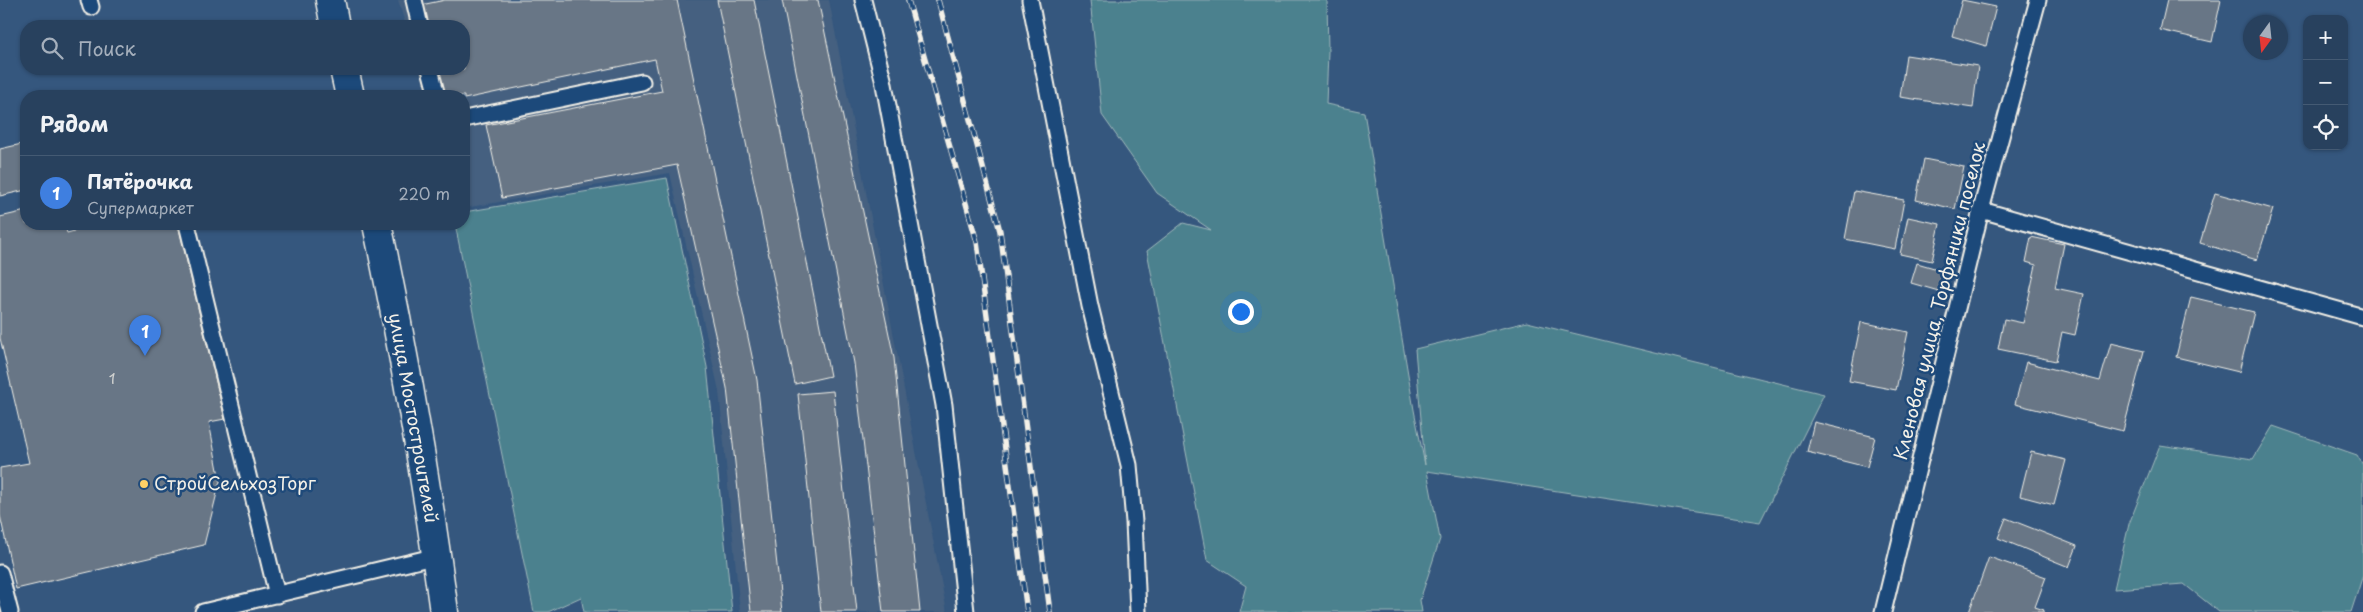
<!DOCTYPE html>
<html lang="ru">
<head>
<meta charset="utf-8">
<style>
	:root { --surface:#28415e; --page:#304864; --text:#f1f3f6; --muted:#a5afbc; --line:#445a73; --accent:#ffd166 }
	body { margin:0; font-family:"Playpen Sans",sans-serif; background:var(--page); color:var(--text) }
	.controls { position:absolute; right:15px; top:15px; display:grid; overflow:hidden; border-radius:10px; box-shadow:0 1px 4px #0004 }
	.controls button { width:45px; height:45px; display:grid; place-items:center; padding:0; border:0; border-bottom:1px solid var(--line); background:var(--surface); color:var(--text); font:25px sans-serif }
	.compass { position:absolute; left:2243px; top:15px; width:45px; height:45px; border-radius:50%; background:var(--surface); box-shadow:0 1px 4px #0004; rotate:195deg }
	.you { position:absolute; left:1240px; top:311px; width:18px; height:18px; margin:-12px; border:4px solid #fff; border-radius:50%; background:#1a73e8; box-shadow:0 0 0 8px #1a73e833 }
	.badge { display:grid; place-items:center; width:32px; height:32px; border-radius:50%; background:var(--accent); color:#fff; font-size:16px; font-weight:700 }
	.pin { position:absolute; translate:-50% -41px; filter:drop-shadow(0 1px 2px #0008) }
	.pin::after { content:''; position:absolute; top:26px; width:18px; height:15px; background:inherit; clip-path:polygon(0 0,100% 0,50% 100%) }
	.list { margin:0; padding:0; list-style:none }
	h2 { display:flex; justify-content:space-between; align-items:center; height:65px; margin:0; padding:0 20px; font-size:21px }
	h2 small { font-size:16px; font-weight:400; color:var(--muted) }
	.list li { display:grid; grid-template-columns:32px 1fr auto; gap:15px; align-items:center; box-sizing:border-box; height:75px; padding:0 20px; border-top:1px solid var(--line) }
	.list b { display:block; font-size:19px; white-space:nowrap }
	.list p { margin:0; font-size:16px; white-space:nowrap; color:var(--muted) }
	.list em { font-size:16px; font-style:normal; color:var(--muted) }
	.icon { flex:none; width:28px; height:28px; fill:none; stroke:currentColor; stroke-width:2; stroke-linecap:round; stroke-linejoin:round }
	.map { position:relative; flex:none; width:2363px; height:612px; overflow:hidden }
	.search { position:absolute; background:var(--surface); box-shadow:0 1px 4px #0004; left:20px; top:20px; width:450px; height:55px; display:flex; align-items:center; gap:12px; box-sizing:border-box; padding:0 18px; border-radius:20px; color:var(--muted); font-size:19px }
	.panel { position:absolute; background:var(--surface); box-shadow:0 1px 4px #0004; left:20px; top:90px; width:450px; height:140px; border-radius:20px }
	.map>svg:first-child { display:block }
	.built { fill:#446080 }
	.green { fill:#4b818e; stroke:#a0b9bb }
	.building { fill:#677686; stroke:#f4f1e8 }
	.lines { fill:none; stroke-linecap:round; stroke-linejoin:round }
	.lane-casing { stroke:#f4f1e8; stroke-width:19 }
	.secondary-casing { stroke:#f4f1e8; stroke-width:31 }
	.lane { stroke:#1f4a7a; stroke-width:15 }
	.secondary { stroke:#1f4a7a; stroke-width:28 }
	.rail-casing { stroke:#f4f1e8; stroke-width:5.5 }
	.rail { stroke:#1f4a7a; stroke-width:4; stroke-dasharray:11; stroke-linecap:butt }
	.poi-dot { fill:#ffd166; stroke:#1f4a7a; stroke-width:2 }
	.labels { text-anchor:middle; stroke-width:5; stroke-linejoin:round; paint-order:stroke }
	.number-label { font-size:15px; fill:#d1d2d0 }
	.street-label { font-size:18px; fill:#f4f1e8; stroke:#1f4a7a }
	.poi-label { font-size:18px; fill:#f4f1e8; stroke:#1f4a7a; text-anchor:start }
</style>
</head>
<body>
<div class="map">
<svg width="2363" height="612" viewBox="0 0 2363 612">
	<rect width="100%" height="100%" fill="#35577e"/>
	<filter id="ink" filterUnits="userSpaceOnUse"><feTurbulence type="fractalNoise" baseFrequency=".02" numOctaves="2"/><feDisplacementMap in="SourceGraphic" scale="10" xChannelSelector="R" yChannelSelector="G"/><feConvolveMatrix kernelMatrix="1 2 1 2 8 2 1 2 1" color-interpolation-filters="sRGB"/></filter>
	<g filter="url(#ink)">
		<polygon class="built" points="398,0 829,0 947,612 740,612 719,391 670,173 464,208 464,96 428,96 419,69 464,69 464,26 406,26"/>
		<g class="green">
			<polygon points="1090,0 1327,0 1328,52 1326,104 1364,112 1414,410 1425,465 1415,349 1527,322 1824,394 1760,522 1427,471 1440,539 1420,600 1422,612 1239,612 1246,586 1207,560 1147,251 1183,223 1211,230 1157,193 1102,115"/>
			<polygon points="667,178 707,367 732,612 584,612 581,597 548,612 534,612 455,224 464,224 464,212"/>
			<polygon points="2273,426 2357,455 2363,465 2363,575 2351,612 2219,612 2184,584 2114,589 2129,524 2160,445 2253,459"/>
		</g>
		<g class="building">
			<polygon points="445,0 677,0 757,380 782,612 751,612 727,388 677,165 502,198 486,125 662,91 655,59 464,99 464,96 443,96 436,69 464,69 464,26 426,26 421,5"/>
			<polygon points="717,0 754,0 830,376 795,384"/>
			<polygon points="782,0 818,0 894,358 920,612 883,612 854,363"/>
			<polygon points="1962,0 1996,7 1986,46 1952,36"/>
			<polygon points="2167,0 2221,0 2212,42 2160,30"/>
			<polygon points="1906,55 1978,66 1973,108 1900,97"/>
			<polygon points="26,143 26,190 0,196 0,149"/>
			<polygon points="1924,159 1964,167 1955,209 1916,200"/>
			<polygon points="1854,191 1904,200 1895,249 1845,239"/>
			<polygon points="2215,193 2273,209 2257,260 2200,243"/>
			<polygon points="26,211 26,224 64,224 67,233 100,224 178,224 225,419 209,422 220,481 204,545 16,589 0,515 0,468 29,463 0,338 0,217"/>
			<polygon points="1908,217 1940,224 1932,261 1900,254"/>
			<polygon points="2031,237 2064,244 2055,288 2084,294 2075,335 2062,332 2056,361 1998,349 2004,319 2023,323 2036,265 2026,262"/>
			<polygon points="1917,263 1948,272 1942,292 1911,283"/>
			<polygon points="2191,297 2254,312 2239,372 2176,357"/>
			<polygon points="1861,322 1908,332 1896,390 1849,381"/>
			<polygon points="2111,343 2144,351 2123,431 2015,404 2026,362 2100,381"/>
			<polygon points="833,391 857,612 821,612 798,394"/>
			<polygon points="1814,422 1875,437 1867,467 1807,452"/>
			<polygon points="2031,452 2066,460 2054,505 2020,496"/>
			<polygon points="2006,518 2077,546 2069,567 1998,538"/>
			<polygon points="1989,557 2046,577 2035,607 2044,610 2043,612 1969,612"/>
		</g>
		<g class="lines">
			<g class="lane-casing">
				<g id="lane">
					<polyline points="89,0 91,7"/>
					<polyline points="414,0 420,26"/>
					<polyline points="863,0 883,79 944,405 966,612"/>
					<polyline points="1030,0 1090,306 1129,465 1134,522 1138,612"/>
					<polyline points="430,69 437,96"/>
					<polyline points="464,119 642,82"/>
					<polyline points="1981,210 2363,317"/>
					<polyline points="187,224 277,595"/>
					<polyline points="0,573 10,612"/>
					<polyline points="203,612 437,556"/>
					<polyline points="1883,612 1981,210 2038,0"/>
				</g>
			</g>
			<g class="secondary-casing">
				<g id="secondary">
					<polyline points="330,0 335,26"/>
					<polyline points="344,69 350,96"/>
					<path d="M377 224C404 352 427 482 444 612"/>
				</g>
			</g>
			<use href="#lane" class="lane"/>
			<use href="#secondary" class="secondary"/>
			<g class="rail-casing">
				<g id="rail">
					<polyline points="908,0 977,242 1027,612"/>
					<polyline points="938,0 1000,231 1050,612"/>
				</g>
			</g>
			<use href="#rail" class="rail"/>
		</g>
	</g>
	<circle class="poi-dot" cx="144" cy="484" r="5"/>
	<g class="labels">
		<g class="number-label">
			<text x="112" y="384">1</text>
		</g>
		<g class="street-label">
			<text transform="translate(1940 301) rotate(-76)" y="6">Кленовая улица, Торфяники поселок</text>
			<text transform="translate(413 418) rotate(80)" y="6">улица Мостостроителей</text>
		</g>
		<g class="poi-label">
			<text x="154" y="490">СтройСельхозТорг</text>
		</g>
	</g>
</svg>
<div class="controls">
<button>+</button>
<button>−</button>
<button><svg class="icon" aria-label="locate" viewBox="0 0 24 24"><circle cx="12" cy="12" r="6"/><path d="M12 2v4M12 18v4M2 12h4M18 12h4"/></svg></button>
</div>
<svg class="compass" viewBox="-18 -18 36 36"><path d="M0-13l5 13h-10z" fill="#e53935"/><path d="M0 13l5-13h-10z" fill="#a5afbc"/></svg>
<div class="you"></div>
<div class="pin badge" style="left:145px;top:356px;background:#3f7fe0">1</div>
<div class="search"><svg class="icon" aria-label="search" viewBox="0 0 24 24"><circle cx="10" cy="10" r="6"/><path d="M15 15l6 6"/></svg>Поиск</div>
<section class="panel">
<h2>Рядом<small></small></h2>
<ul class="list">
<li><span class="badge" style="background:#3f7fe0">1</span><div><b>Пятёрочка</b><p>Супермаркет</p></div><em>220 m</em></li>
</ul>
</section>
</div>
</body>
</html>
